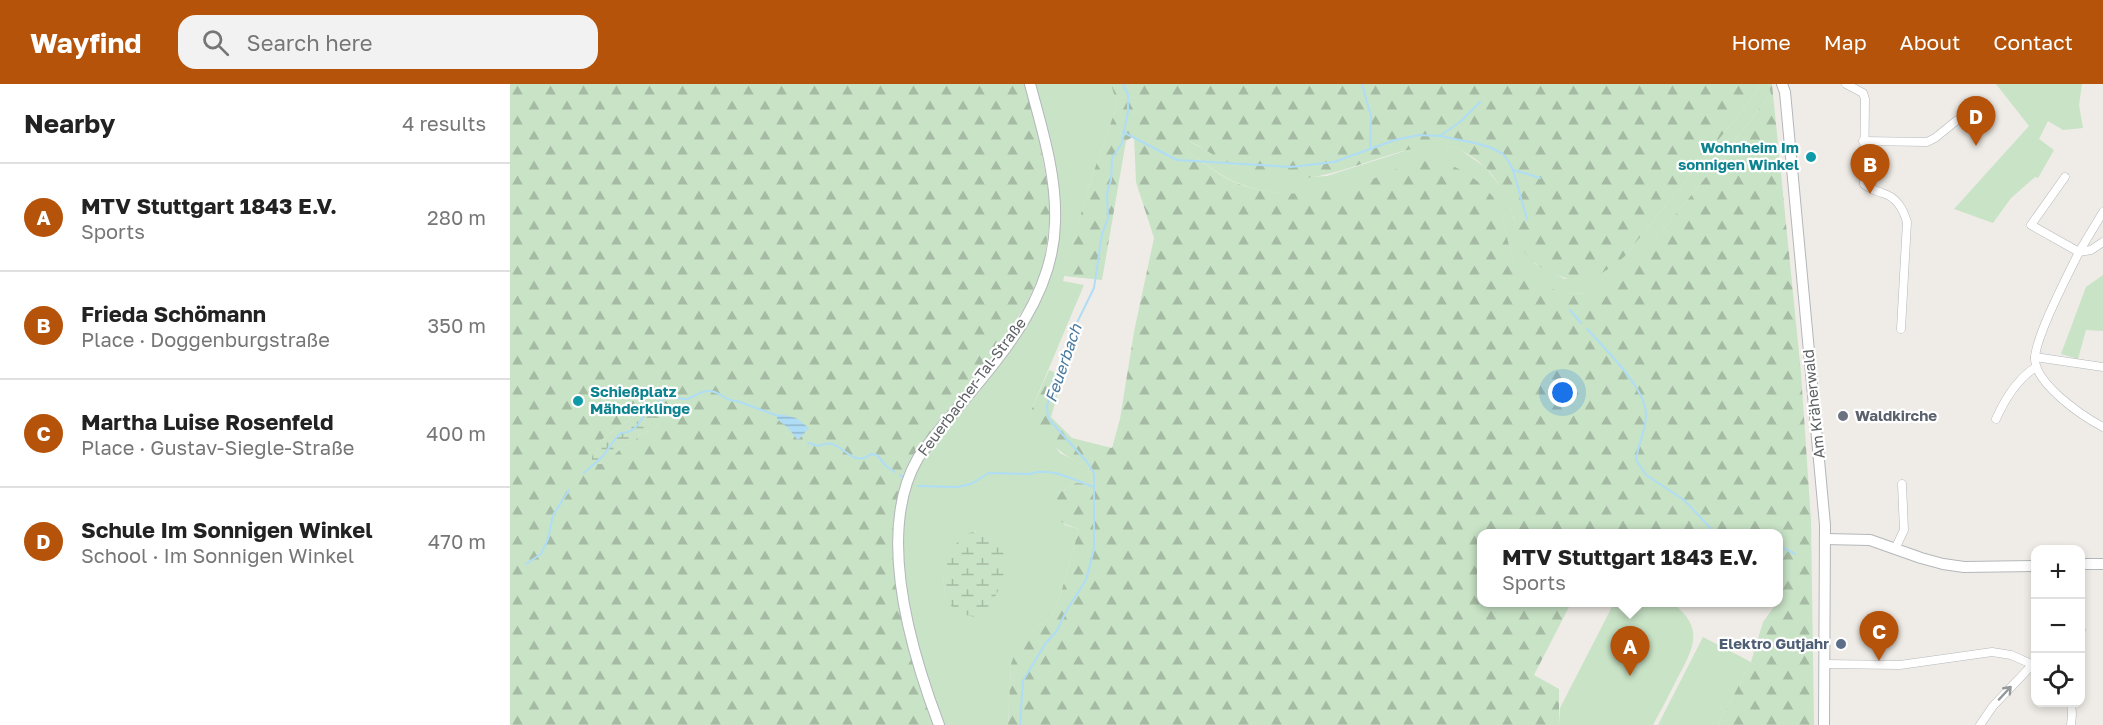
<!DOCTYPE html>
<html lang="en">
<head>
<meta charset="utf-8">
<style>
	:root { --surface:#fff; --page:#f2f2f2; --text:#222; --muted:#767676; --line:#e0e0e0; --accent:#b45309 }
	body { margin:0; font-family:"Golos Text",sans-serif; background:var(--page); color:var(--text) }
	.controls { position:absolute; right:18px; bottom:18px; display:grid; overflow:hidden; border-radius:12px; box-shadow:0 3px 9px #0003 }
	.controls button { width:54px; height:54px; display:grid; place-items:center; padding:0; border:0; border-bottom:2px solid var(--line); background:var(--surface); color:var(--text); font:30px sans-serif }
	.you { position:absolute; left:1053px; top:309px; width:21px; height:21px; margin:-15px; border:4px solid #fff; border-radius:50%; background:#1a73e8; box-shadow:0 0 0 9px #1a73e833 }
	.badge { display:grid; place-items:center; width:39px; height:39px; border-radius:50%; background:var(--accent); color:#fff; font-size:20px; font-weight:700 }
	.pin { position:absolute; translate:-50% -50px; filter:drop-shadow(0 2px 3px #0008) }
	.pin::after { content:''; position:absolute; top:32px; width:21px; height:18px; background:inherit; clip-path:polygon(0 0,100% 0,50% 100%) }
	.popup { position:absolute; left:967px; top:445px; width:306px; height:78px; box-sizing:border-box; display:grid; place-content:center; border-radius:12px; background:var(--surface); filter:drop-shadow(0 2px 4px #0005); font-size:20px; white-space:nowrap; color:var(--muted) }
	.popup b { font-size:22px; color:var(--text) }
	.popup::after { content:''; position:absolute; left:50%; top:100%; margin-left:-12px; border:12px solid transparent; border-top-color:var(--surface) }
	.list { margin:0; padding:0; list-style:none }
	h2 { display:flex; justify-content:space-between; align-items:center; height:78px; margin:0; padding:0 24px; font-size:26px }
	h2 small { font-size:20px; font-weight:400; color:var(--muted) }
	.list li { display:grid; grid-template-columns:39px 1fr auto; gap:18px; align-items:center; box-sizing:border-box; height:108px; padding:0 24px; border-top:2px solid var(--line) }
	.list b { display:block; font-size:22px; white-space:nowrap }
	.list p { margin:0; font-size:20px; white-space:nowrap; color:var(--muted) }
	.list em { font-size:20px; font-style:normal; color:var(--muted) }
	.icon { flex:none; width:33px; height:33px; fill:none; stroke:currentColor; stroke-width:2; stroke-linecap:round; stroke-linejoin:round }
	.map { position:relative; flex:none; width:1593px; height:641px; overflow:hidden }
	header { display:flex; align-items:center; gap:36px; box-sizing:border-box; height:84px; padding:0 30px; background:var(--accent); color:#fff }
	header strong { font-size:28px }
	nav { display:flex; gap:33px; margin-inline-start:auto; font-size:21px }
	.search { width:420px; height:54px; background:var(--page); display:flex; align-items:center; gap:15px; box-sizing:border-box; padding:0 21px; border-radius:18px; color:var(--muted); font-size:22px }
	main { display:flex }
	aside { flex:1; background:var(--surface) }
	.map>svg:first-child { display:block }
	.green { fill:#c8e3c6; fill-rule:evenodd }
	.forest { fill:url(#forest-firs); fill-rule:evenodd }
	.wetland { fill:url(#wetland-marsh) }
	.water { fill:url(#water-rules) }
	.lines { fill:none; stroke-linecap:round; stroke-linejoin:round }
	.stream { stroke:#afddf6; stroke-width:2 }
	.minor-casing { stroke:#b4b7ba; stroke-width:9 }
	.tertiary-casing { stroke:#b4b7ba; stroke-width:12 }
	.secondary-casing { stroke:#b3b6ba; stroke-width:12 }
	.minor { stroke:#fff; stroke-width:8 }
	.tertiary { stroke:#fff; stroke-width:10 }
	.secondary { stroke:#fff; stroke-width:10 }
	.oneway { stroke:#96999b }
	.culture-dot { fill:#0f9aa8; stroke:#fff; stroke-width:2 }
	.worship-dot { fill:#6b7280; stroke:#fff; stroke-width:2 }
	.service-dot { fill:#5c6f8a; stroke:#fff; stroke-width:2 }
	.labels { text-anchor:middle; stroke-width:4.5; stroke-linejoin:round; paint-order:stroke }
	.culture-label { font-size:15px; font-weight:bold; fill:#0d838f; stroke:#fff; text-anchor:end }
	.street-label { font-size:15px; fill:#5e6265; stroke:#fff }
	.worship-label { font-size:15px; font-weight:bold; fill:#5b616d; stroke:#fff; text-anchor:start }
	.service-label { font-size:15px; font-weight:bold; fill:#4e5e75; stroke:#fff; text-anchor:end }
	.water-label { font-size:16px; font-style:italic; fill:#4a7a9f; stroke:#fff }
</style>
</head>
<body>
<header>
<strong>Wayfind</strong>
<div class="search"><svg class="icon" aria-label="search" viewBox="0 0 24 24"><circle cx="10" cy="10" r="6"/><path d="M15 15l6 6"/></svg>Search here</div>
<nav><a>Home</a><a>Map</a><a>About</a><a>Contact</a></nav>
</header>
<main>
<aside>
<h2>Nearby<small>4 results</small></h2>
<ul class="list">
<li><span class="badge">A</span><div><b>MTV Stuttgart 1843 E.V.</b><p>Sports</p></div><em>280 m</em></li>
<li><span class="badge">B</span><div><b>Frieda Schömann</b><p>Place · Doggenburgstraße</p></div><em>350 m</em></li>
<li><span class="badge">C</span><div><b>Martha Luise Rosenfeld</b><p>Place · Gustav-Siegle-Straße</p></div><em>400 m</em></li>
<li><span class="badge">D</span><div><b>Schule Im Sonnigen Winkel</b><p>School · Im Sonnigen Winkel</p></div><em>470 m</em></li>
</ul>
</aside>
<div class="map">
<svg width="1593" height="641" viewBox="0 0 1593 641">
	<defs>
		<pattern id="forest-firs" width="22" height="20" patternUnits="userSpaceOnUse" patternTransform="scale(1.5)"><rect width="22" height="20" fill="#c8e3c6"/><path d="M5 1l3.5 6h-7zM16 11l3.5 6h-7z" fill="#a6bba4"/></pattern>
		<pattern id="wetland-marsh" width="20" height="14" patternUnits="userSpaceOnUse" patternTransform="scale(1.5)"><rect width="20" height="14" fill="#c8e3c6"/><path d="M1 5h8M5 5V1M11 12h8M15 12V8" fill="none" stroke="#a6bba4"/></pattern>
		<pattern id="water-rules" width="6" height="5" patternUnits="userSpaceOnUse" patternTransform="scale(1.5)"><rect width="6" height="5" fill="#afddf6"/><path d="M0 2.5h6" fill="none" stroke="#92b7cb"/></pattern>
	</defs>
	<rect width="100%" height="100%" fill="#efece7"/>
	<g class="green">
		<path d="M524 0H601L607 21 578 104 553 197 574 201 520 329 550 369 578 383 583 400 566 399 543 412 555 441 569 445 551 509 541 533 521 548 501 580 498 641H433C404 559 374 469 406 384L522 227 538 199 542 187 547 153ZM467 447 485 457 452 530 436 517 433 493 454 450Z"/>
		<path d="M1251 0H1258L1261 10C1228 52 1196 94 1162 135 1142 159 1116 196 1086 207 1068 214 1027 207 1013 192 994 171 1000 140 984 116 980 109 929 83 918 77 889 83 863 97 834 104 798 114 760 112 725 98 709 91 693 78 678 68L675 55 723 81 781 94 817 92 907 63 927 60 949 65 975 83 995 108 1004 135 1025 180 1055 195 1115 172 1239 18Z"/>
		<polygon points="1486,0 1572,0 1569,21 1573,44 1553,46 1538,37 1529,55 1544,66 1528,94 1525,93 1501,114 1483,139 1444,125 1519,42"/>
		<polygon points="1593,191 1593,247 1576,246 1568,275 1551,270 1576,203"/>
		<path d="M1104 519H1162C1196 544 1183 565 1167 595 1159 611 1151 626 1143 641H1049L1050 624Z"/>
		<polygon points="1193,553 1241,578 1208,641 1148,641"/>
	</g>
	<g class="forest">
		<path d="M0 0H516L526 38 542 126 533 184 516 221 482 273 399 381 394 399 386 490 426 641H0ZM133 319 154 325 152 334 145 344 129 351 123 359 113 362 106 369 87 359 129 329ZM267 331 298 344 288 356 277 342 267 335Z"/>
		<path d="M601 0H1251L1239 18 1115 172C1089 194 1071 204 1038 187 1028 182 1020 177 1014 167 1009 159 1008 146 1005 137 995 106 982 82 952 67 911 45 833 98 781 94 767 93 737 86 723 81 707 75 692 62 676 56L678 68C693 78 708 91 724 98 768 116 814 111 857 97 877 90 897 78 918 77 931 76 945 82 956 89 966 96 976 103 983 113 1005 146 989 193 1038 204 1049 207 1058 210 1069 210 1080 209 1089 206 1099 200 1124 183 1143 158 1162 135 1196 94 1228 52 1261 10L1258 0H1262L1291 289 1301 436 1304 641H1208L1241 578 1253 538 1266 520 1263 519 1268 518V450H972V518L1061 519 1024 591 1049 605V641H498L501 580 506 567 521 548 541 533 551 509 569 445C549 438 541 436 543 412L566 399 583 400 578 383C545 368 540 359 520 329L539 286 553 291 541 333 562 354 602 364 610 335 624 248 644 154 626 98 624 52 616 57 592 196 554 192 578 104 607 21Z"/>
	</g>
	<g class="wetland">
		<polygon points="142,311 149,312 153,315 154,325 152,334 145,344 129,351 123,359 113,362 96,380 82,380 82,373 87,359 129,329 133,319"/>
		<path d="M468 447 485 457 497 474C493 500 487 514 469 534L452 530 436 518 433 493 442 465 454 450Z"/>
	</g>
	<polygon class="water" points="270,330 286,334 299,344 288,356 277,343 267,335 267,331"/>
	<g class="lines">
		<g class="stream">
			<polyline points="852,0 861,32 860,65"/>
			<polyline points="613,48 667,76 781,83 824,78 885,56 909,51 930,52 965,59 982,64 993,70 999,78 1003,86 1017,135"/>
			<polyline points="930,52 950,38 970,18"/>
			<polyline points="1004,86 1030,94"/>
			<polyline points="1060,226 1071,239"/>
			<path d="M1077 245C1095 265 1135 303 1136 330 1136 346 1128 361 1126 376L1136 391 1174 416 1206 450"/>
			<path d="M298 359 309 362C331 350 340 387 361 370L367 371 376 382 385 388"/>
			<path d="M74 389C80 383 87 378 93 372 99 364 103 356 111 349 128 348 129 337 138 325 146 323 147 319 153 315 161 310 168 316 176 315 183 314 190 307 198 307 210 306 215 318 227 317L268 332"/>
			<polyline points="390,391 393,393"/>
			<path d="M408 402 447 403 461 400 479 389 520 390C540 382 566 397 584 403"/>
			<polyline points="1268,461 1285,470"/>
			<polyline points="16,480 31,470 38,455 43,431 59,406"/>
			<polyline points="510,641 513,597 535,560 546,548 558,524 576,496 584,465 584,389 577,378 538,334 537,323 542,298 553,277 557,259 584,204 592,150 598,134 597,109 601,96 602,74 612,59 618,27 618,11 613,0"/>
		</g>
		<g class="minor-casing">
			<g id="minor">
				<path d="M1336 0 1353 9 1355 15 1354 100C1359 105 1365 106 1372 109 1387 113 1393 125 1397 138L1391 245"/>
				<polyline points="1353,57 1417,58 1425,54 1446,37"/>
				<polyline points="1555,93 1521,141 1569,168 1593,128"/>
				<path d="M1593 158 1581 166 1569 168C1558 191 1524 255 1525 276 1527 301 1572 332 1593 343"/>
				<polyline points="1525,273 1593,283"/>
				<path d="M1486 335C1495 315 1507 295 1526 283"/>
				<polyline points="1385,465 1394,446 1392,400"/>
				<polyline points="1570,546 1571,546"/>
				<polyline points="1314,580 1390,581 1482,568 1501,571 1526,582"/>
				<polyline points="1561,618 1562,630 1561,641"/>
				<polyline points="1470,641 1483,622 1523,580"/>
			</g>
		</g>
		<g class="tertiary-casing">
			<g id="tertiary">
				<polyline points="1315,455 1360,456 1411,474 1433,480 1454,483 1526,482"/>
				<polyline points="1570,480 1593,480"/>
			</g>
		</g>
		<g class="secondary-casing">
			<g id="secondary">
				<polyline points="1272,0 1275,8 1315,441 1314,641"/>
				<path d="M429 641C401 567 365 448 408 374 459 302 543 234 545 139 547 92 532 45 520 0"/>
			</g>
		</g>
		<use href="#minor" class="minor"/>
		<use href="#tertiary" class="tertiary"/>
		<use href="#secondary" class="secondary"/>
	</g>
	<defs><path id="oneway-shaft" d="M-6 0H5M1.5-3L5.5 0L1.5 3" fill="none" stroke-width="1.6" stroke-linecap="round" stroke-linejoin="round" transform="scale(1.5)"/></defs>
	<use class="oneway" href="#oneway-shaft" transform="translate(1495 609) rotate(-47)"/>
	<g class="culture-dot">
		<circle cx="1301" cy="73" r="6"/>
		<circle cx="68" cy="317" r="6"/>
	</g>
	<circle class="worship-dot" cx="1333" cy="332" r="6"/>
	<circle class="service-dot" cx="1331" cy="560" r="6"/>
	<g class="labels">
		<g class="culture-label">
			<text x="1289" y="69">Wohnheim Im<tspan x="1289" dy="17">sonnigen Winkel</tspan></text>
			<text x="80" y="313" text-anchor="start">Schießplatz<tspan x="80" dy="17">Mähderklinge</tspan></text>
		</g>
		<g class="street-label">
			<text transform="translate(462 303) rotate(-53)" y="5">Feuerbacher-Tal-Straße</text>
			<text transform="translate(1304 320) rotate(-96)" y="5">Am Kräherwald</text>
		</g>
		<g class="worship-label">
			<text x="1345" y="337">Waldkirche</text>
		</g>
		<g class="service-label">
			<text x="1319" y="565">Elektro Gutjahr</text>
		</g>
		<g class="water-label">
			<text transform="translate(553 279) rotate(-71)" y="6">Feuerbach</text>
		</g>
	</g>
</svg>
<div class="controls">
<button>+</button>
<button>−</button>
<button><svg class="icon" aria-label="locate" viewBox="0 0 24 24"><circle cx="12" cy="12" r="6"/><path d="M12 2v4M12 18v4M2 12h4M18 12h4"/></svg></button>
</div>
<div class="you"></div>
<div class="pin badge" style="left:1120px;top:592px">A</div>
<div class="popup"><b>MTV Stuttgart 1843 E.V.</b>Sports</div>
<div class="pin badge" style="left:1360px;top:110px">B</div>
<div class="pin badge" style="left:1369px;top:577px">C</div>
<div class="pin badge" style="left:1466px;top:62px">D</div>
</div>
</main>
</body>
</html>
